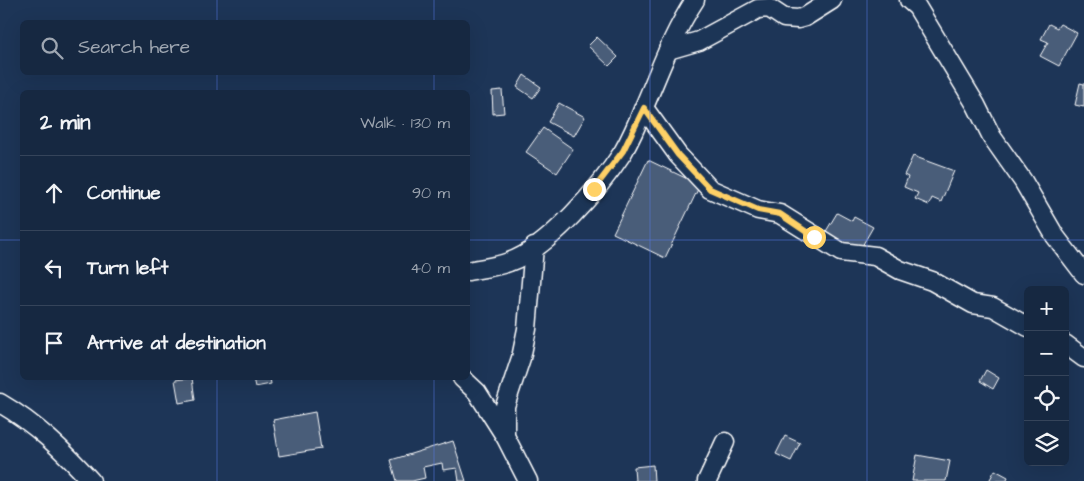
<!DOCTYPE html>
<html lang="en">
<head>
<meta charset="utf-8">
<style>
	:root { --surface:#162841; --page:#1f3048; --text:#f1f3f6; --muted:#9ea6b1; --line:#35445a }
	body { margin:0; font-family:"Architects Daughter",sans-serif; background:var(--page); color:var(--text) }
	.controls { position:absolute; right:15px; bottom:15px; display:grid; overflow:hidden; border-radius:8px; box-shadow:0 5px 20px #0002 }
	.controls button { width:45px; height:45px; display:grid; place-items:center; padding:0; border:0; border-bottom:1px solid var(--line); background:var(--surface); color:var(--text); font:25px sans-serif }
	.stop { position:absolute; width:15px; height:15px; margin:-11px; border:4px solid #ffd166; border-radius:50%; background:#fff }
	.stop.end { background:#ffd166; border-color:#fff; box-shadow:0 1px 5px #0008 }
	.list { margin:0; padding:0; list-style:none }
	h2 { display:flex; justify-content:space-between; align-items:center; height:65px; margin:0; padding:0 20px; font-size:21px }
	h2 small { font-size:16px; font-weight:400; color:var(--muted) }
	.list li { display:grid; grid-template-columns:32px 1fr auto; gap:15px; align-items:center; box-sizing:border-box; height:75px; padding:0 20px; border-top:1px solid var(--line) }
	.list b { display:block; font-size:19px; white-space:nowrap }
	.list em { font-size:16px; font-style:normal; color:var(--muted) }
	.icon { flex:none; width:28px; height:28px; fill:none; stroke:currentColor; stroke-width:2; stroke-linecap:round; stroke-linejoin:round }
	.map { position:relative; flex:none; width:1084px; height:481px; overflow:hidden }
	.search { position:absolute; background:var(--surface); box-shadow:0 5px 20px #0002; left:20px; top:20px; width:450px; height:55px; display:flex; align-items:center; gap:12px; box-sizing:border-box; padding:0 18px; border-radius:8px; color:var(--muted); font-size:19px }
	.panel { position:absolute; background:var(--surface); box-shadow:0 5px 20px #0002; left:20px; top:90px; width:450px; height:290px; border-radius:8px }
	.map>svg:first-child { display:block }
	.building { fill:#4a5d79; stroke:#fff }
	.lines { fill:none; stroke-linecap:round; stroke-linejoin:round }
	.minor-casing { stroke:#fff; stroke-width:21 }
	.minor { stroke:#1d3557; stroke-width:18 }
	.route { stroke:#ffd166; stroke-width:6 }
	.grid { fill:none; stroke:#567ae2; stroke-width:1; stroke-opacity:0.55 }
</style>
</head>
<body>
<div class="map">
<svg width="1084" height="481" viewBox="0 0 1084 481">
	<rect width="100%" height="100%" fill="#1d3557"/>
	<filter id="ink" filterUnits="userSpaceOnUse"><feTurbulence type="fractalNoise" baseFrequency=".02" numOctaves="2"/><feDisplacementMap in="SourceGraphic" scale="10" xChannelSelector="R" yChannelSelector="G"/><feConvolveMatrix kernelMatrix="1 2 1 2 8 2 1 2 1" color-interpolation-filters="sRGB"/></filter>
	<g filter="url(#ink)">
		<g class="building">
			<polygon points="1049,24 1057,28 1060,24 1077,33 1059,66 1040,56 1048,42 1041,39"/>
			<polygon points="597,37 618,57 609,66 588,46"/>
			<polygon points="524,75 541,87 533,98 517,87"/>
			<polygon points="1080,83 1084,84 1084,107 1075,105"/>
			<polygon points="502,90 504,113 493,114 492,91"/>
			<polygon points="559,103 585,117 574,136 548,122"/>
			<polygon points="543,128 573,149 557,173 526,152"/>
			<polygon points="913,156 954,171 941,202 932,198 929,205 915,199 918,193 904,187 908,177 904,175"/>
			<polygon points="648,160 700,185 665,258 613,233"/>
			<polygon points="837,213 852,221 854,217 873,227 858,253 825,233"/>
			<polygon points="986,370 999,378 993,389 980,381"/>
			<polygon points="192,378 195,400 179,403 175,380"/>
			<polygon points="253,378 270,378 271,384 255,387"/>
			<polygon points="315,412 321,449 279,456 273,420"/>
			<polygon points="785,436 800,443 791,461 776,454"/>
			<polygon points="453,441 466,481 459,481 457,468 443,470 442,463 423,467 425,478 412,481 397,481 391,460"/>
			<polygon points="917,455 950,461 946,481 912,481"/>
			<polygon points="653,465 654,481 635,481 634,467"/>
			<polygon points="995,470 1008,477 1006,481 989,481"/>
		</g>
		<g class="lines">
			<g class="minor-casing">
				<g id="minor">
					<polyline points="909,0 917,7 976,105 992,137 1023,181 1055,236 1084,274"/>
					<polyline points="668,50 699,41 758,9 769,8 784,18 798,19 805,17 832,0"/>
					<polyline points="644,108 678,155 710,189 758,210 780,214 841,252 875,256 900,270 932,281 973,304 993,307 1028,327"/>
					<path d="M468 271C481 268 496 267 509 262 548 249 601 186 623 152 631 138 638 122 644 107 660 70 673 33 695 0"/>
					<polyline points="1065,344 1084,358"/>
					<polyline points="462,378 477,392 505,436"/>
					<path d="M0 403C36 424 64 451 91 481"/>
					<polyline points="528,481 505,436 505,406 521,358 527,329 534,247"/>
					<polyline points="707,481 725,442"/>
				</g>
			</g>
			<use href="#minor" class="minor"/>
		</g>
	</g>
	<g class="lines" filter="url(#ink)">
		<polyline class="route" points="594,189 623,151 644,108 678,155 710,189 758,210 780,214 814,237"/>
	</g>
	<path class="grid" d="M217 0V22M434 0V22M650 0V481M867 0V481M217 72V92M434 72V92M0 240H22M468 240H1084M217 378V481M434 378V481"/>
</svg>
<div class="controls">
<button>+</button>
<button>−</button>
<button><svg class="icon" aria-label="locate" viewBox="0 0 24 24"><circle cx="12" cy="12" r="6"/><path d="M12 2v4M12 18v4M2 12h4M18 12h4"/></svg></button>
<button><svg class="icon" aria-label="layers" viewBox="0 0 24 24"><path d="M12 4l9 5-9 5-9-5zM3 14l9 5 9-5"/></svg></button>
</div>
<div class="stop" style="left:814px;top:237px"></div>
<div class="stop end" style="left:594px;top:189px"></div>
<div class="search"><svg class="icon" aria-label="search" viewBox="0 0 24 24"><circle cx="10" cy="10" r="6"/><path d="M15 15l6 6"/></svg>Search here</div>
<section class="panel">
<h2>2 min<small>Walk · 130 m</small></h2>
<ul class="list">
<li><svg class="icon" aria-label="ahead" viewBox="0 0 24 24"><path d="M12 20V5M6 11l6-6 6 6"/></svg><div><b>Continue</b></div><em>90 m</em></li>
<li><svg class="icon" aria-label="left" viewBox="0 0 24 24"><path d="M17 20v-9H6M10 6l-5 5 5 5"/></svg><div><b>Turn left</b></div><em>40 m</em></li>
<li><svg class="icon" aria-label="arrive" viewBox="0 0 24 24"><path d="M6 21V4h12l-3 4 3 4H6"/></svg><div><b>Arrive at destination</b></div></li>
</ul>
</section>
</div>
</body>
</html>
